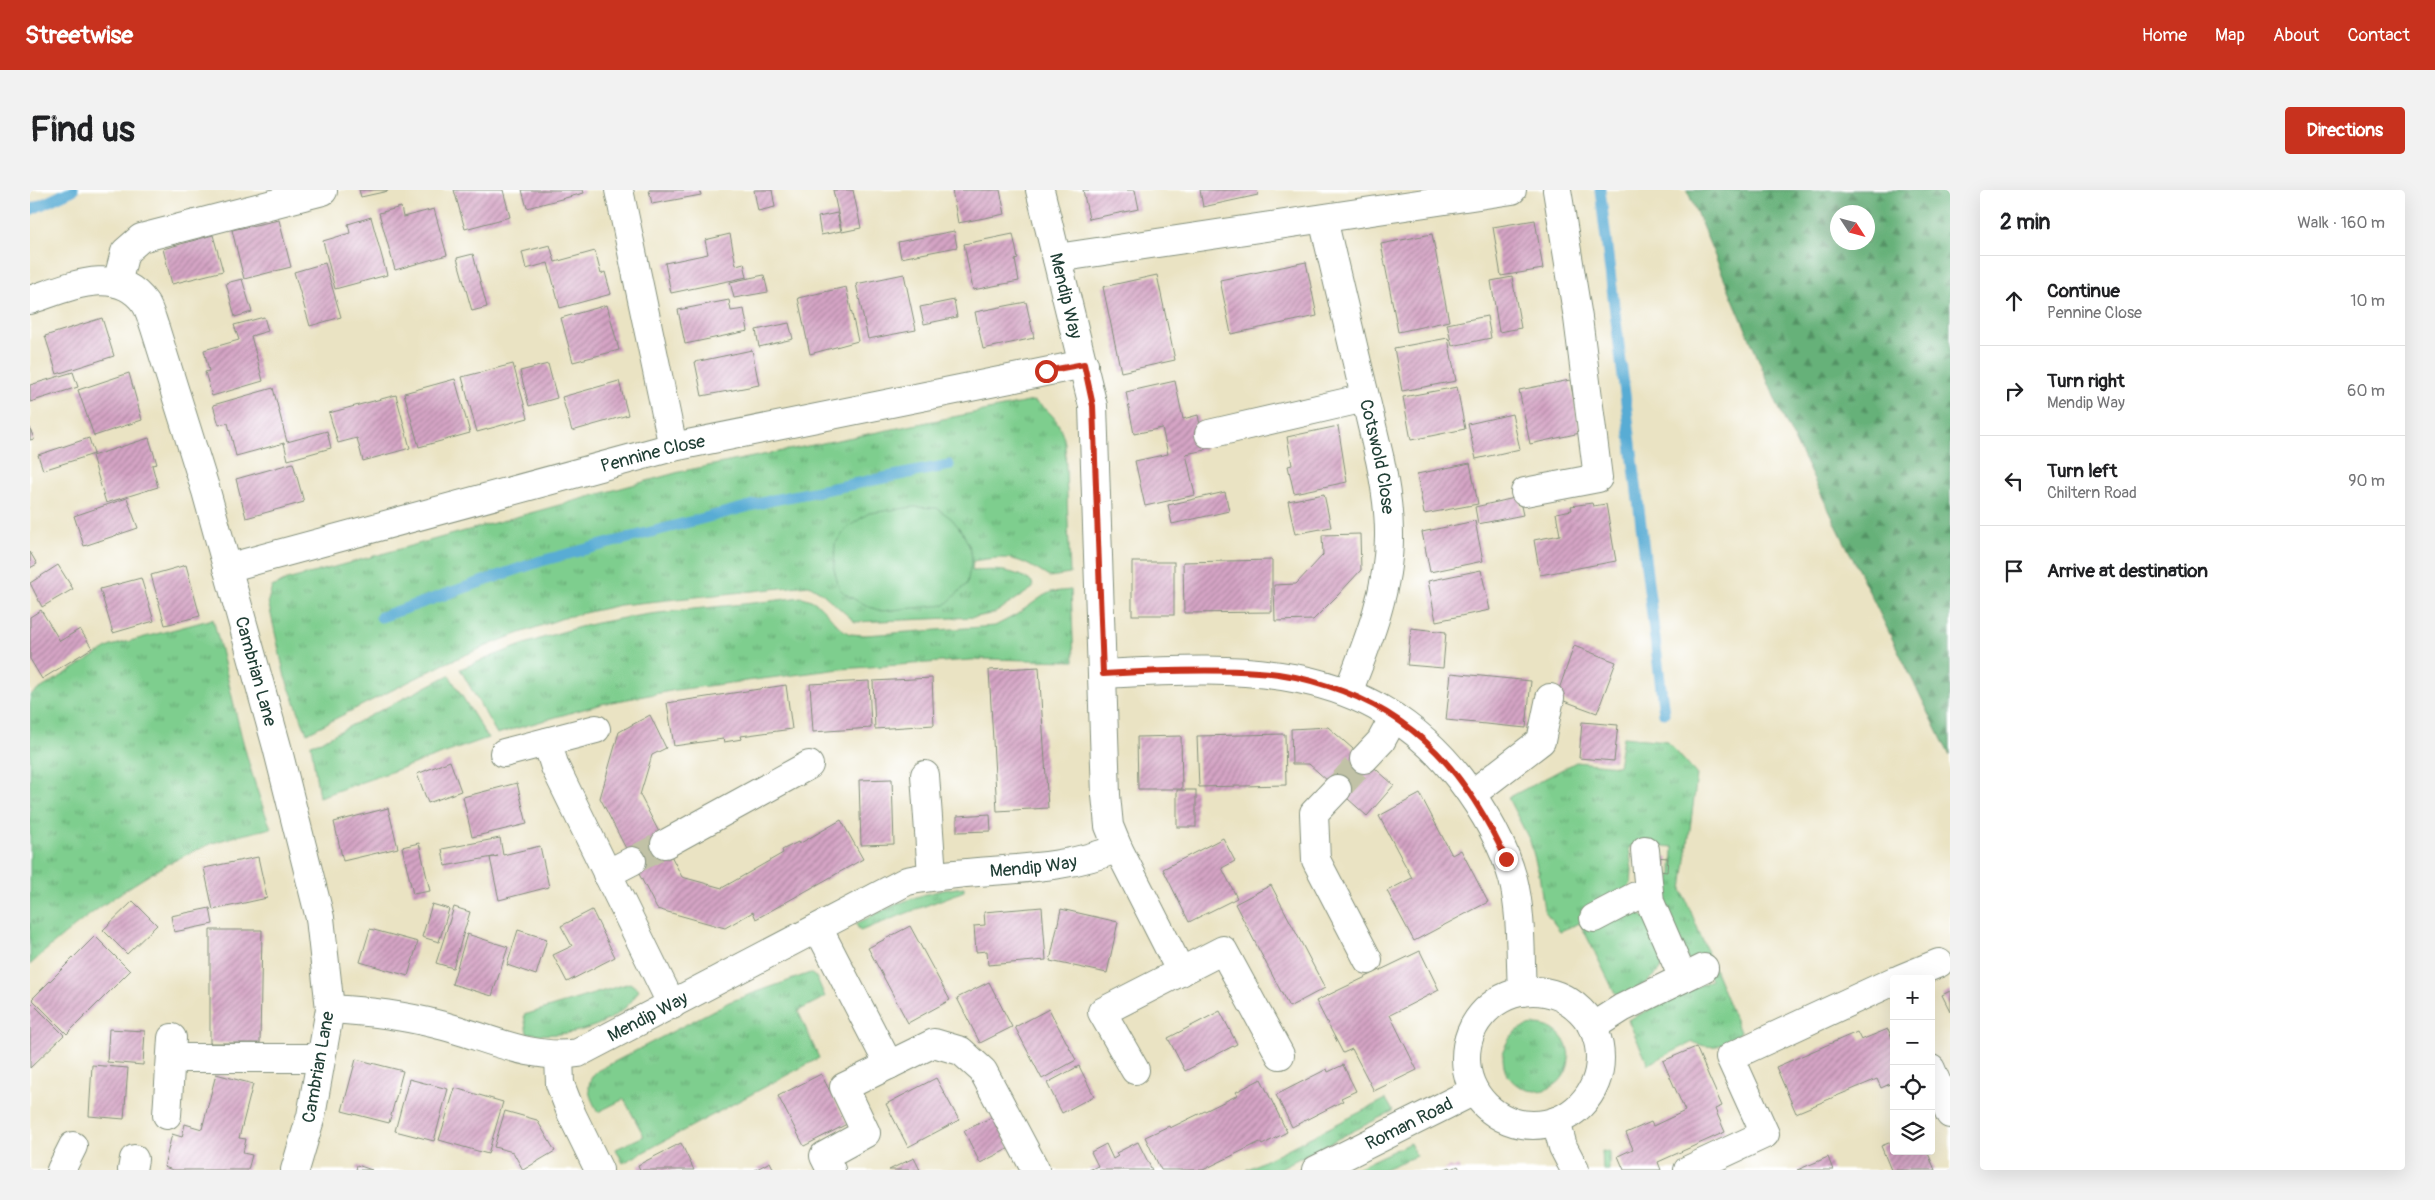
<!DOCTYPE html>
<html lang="en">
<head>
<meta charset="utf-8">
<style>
	:root { --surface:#fff; --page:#f2f2f2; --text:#202124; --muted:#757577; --line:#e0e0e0; --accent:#c8321e }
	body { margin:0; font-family:Pangolin,sans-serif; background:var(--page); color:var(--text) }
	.controls { position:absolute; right:15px; bottom:15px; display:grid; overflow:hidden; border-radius:5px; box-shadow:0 5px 20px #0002 }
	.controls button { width:45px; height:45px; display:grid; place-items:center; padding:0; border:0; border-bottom:1px solid var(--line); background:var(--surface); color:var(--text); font:25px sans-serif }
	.compass { position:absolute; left:1800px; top:15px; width:45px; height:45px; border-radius:50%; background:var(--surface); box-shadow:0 5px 20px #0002; rotate:126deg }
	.stop { position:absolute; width:15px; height:15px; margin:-11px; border:4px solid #c8321e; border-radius:50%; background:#fff }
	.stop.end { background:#c8321e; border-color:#fff; box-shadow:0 1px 5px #0008 }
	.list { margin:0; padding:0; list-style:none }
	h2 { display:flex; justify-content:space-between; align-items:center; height:65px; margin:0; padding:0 20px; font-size:21px }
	h2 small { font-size:16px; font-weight:400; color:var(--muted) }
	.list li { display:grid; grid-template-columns:32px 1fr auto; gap:15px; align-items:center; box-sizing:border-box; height:90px; padding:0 20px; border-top:1px solid var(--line) }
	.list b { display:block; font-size:19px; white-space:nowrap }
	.list p { margin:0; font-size:16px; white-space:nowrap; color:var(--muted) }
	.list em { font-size:16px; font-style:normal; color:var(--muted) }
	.icon { flex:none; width:28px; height:28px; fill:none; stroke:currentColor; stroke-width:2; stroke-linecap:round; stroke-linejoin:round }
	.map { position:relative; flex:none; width:1920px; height:980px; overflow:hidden; border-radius:5px }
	header { display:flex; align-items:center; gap:30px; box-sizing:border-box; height:70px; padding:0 25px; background:var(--accent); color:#fff }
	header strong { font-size:24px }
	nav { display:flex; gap:28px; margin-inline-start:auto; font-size:18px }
	.intro { display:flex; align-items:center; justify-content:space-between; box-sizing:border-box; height:120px; padding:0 30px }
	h1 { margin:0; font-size:35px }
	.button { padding:12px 22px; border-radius:5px; background:var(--accent); color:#fff; font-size:18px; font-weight:700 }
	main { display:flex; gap:30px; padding:0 30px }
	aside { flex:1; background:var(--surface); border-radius:5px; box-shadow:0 5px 20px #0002 }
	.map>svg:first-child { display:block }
	.grass { fill:url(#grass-tufts); stroke:#4e8661 }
	.forest { fill:url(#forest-firs); stroke:#427756; fill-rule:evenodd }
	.park { fill:#7ece8e; stroke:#4e8661 }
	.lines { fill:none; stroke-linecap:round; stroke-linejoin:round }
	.stream { stroke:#58acd4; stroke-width:11 }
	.building { fill:url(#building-hatch) }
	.minor-tunnel { stroke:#c1c2a6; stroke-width:28; stroke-dasharray:28 14; stroke-linecap:butt }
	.minor-casing { stroke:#84907c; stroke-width:30 }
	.minor { stroke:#fff; stroke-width:28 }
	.route { stroke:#c8321e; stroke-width:6 }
	.labels { text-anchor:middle; stroke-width:4; stroke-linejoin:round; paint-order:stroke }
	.street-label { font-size:18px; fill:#1f3d34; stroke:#fff }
</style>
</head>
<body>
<header>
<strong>Streetwise</strong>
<nav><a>Home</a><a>Map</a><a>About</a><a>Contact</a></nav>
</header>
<div class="intro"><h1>Find us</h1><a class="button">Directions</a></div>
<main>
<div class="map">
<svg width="1920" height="980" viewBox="0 0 1920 980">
	<defs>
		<pattern id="grass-tufts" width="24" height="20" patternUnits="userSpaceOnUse" patternTransform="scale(1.25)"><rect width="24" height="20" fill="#7ece8e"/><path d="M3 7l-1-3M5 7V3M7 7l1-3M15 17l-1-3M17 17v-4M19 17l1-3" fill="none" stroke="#67a875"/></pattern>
		<pattern id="forest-firs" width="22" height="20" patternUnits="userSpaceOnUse" patternTransform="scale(1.25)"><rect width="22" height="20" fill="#66b179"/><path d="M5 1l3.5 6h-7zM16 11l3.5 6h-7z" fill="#539164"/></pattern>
		<pattern id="building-hatch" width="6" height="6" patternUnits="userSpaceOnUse" patternTransform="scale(1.25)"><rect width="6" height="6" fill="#d5a4c5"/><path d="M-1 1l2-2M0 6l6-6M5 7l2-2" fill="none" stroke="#ac87a1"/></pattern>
	</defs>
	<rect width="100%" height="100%" fill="#fff"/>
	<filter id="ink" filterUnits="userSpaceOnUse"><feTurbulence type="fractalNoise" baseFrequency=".02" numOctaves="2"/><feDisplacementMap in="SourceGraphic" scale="10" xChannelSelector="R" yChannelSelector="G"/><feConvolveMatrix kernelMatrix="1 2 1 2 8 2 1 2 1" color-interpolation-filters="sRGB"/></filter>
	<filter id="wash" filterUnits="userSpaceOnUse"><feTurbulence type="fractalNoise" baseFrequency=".0096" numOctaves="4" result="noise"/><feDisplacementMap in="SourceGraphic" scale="20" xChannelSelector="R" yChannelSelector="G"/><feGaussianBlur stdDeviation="1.12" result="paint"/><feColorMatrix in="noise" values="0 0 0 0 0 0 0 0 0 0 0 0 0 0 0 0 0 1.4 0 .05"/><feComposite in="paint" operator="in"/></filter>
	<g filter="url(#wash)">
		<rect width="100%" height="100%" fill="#eae3c3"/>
		<g class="grass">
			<path d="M1003 211C1021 220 1031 233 1035 253L1040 384 1019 387C987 367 981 365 943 371L942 381C966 380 980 378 1002 392L1003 398 965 423 946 427 825 432 792 403 779 395 590 415 536 427 476 448 416 473 277 543 255 487 238 411 242 397 257 390 653 281Z"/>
			<path d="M1041 400 1044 471 955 469 810 479 646 500 571 514 467 544 430 479C475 461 520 443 567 433 634 419 703 417 771 407 794 410 801 435 820 444L835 445 965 436 986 425 1013 406 1021 402Z"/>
			<path d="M183 429C202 499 213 570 241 638 218 644 192 648 171 658 116 681 42 734 0 775V505L81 456Z"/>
			<polygon points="419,485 458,548 289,607 281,554 291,551"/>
			<path d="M1593 547 1637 551 1667 585 1652 700 1710 842C1694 856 1683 861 1663 852L1618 874 1598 830 1681 790 1671 767 1659 772 1628 704 1642 685 1643 657 1616 654 1599 657 1602 680 1601 693 1597 701 1594 724H1609L1617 729 1635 770C1627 790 1609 798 1590 807L1585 803 1550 733 1530 741 1514 720 1509 684 1500 651 1478 608 1546 572 1588 576Z"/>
			<path d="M934 697V701L830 741 826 734C865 714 890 702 934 697Z"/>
			<path d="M780 783 787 788 795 807 768 821 789 868 593 973 586 959 614 946 594 909 568 922C560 908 553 894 567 881L699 812Z"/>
			<path d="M600 793 609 800C589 837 536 849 497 843L494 825Z"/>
			<circle cx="1506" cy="868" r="33"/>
			<polygon points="1356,909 1363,921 1246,980 1216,980"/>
			<polygon points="1380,953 1386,966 1352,980 1322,980"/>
			<polygon points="1572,961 1579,962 1579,980 1573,980"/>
		</g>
		<path class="forest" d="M1657 0H1920V566L1752 225ZM1808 22H1838V52H1808Z"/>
		<polygon class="park" points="884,317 907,318 922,329 933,343 940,358 942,368 937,394 915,415 851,421 834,415 814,403 809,398 804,379 805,354 818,337 839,323"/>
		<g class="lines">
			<g class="stream">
				<polyline points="1570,0 1634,523"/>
				<polyline points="0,20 43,0"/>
				<polyline points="351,427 511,371 743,310 919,275"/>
			</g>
		</g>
		<g id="blocks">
			<g class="building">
				<polygon points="329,0 358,0 358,1 331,7"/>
				<polygon points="424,0 473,0 480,27 435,39"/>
				<polygon points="492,0 553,0 554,3 497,18"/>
				<polygon points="619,0 670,0 671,5 622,14"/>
				<polygon points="724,0 742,0 745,17 728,21"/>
				<polygon points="803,0 823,0 831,38 812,42"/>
				<polygon points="922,0 970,0 975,24 928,33"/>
				<polygon points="1053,0 1105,0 1109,19 1059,29"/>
				<polygon points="1170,0 1227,0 1228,5 1173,17"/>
				<polygon points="371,17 373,27 404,19 417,65 365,80 349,23"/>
				<polygon points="807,23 811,41 791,45 788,27"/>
				<polygon points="341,27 357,85 305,99 293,51 320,43 318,34"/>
				<polygon points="249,30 261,77 214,89 202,40"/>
				<polygon points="1505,30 1513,79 1471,86 1463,37"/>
				<polygon points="924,41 927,57 871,68 868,52"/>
				<polygon points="700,44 706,75 714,73 717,87 641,103 635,73 678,64 675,50"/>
				<polygon points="983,44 988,69 985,70 989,91 943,100 934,54"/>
				<polygon points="1402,44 1419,131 1368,142 1351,54"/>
				<polygon points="183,45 193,81 142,94 133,59"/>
				<polygon points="520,55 525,72 565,61 571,84 575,82 581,104 530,118 518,73 496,79 492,62"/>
				<polygon points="443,64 457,117 442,121 427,68"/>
				<polygon points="1276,72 1287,126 1201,144 1190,90"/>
				<polygon points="295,73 311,127 280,136 264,82"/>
				<polygon points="874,84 886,140 838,149 826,94"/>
				<polygon points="734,85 738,102 704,108 700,92"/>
				<polygon points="1127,85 1145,170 1091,182 1073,97"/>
				<polygon points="1482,87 1491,138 1469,142 1461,91"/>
				<polygon points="212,89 222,122 205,127 196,93"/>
				<polygon points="816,97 828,151 780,164 768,108"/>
				<polygon points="699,110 701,121 714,119 718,141 655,154 648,120"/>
				<polygon points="924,110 927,127 894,134 890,117"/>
				<polygon points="996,112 1004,148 953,159 945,122"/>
				<polygon points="577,115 589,160 543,172 531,128"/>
				<polygon points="1457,126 1461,148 1422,156 1417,134"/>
				<polygon points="234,127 238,141 221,146 233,191 182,206 175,182 179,181 174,160 209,150 204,135"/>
				<polygon points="72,128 84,166 27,184 15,146"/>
				<polygon points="759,133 763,149 729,157 726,140"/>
				<polygon points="1418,148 1426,191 1372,201 1364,158"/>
				<polygon points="722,160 729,195 672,206 665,172"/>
				<polygon points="483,174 498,228 447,242 432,187"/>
				<polygon points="518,174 527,208 499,216 490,181"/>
				<polygon points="43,182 48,197 0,212 0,195"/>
				<polygon points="99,183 112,230 64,246 48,200"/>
				<polygon points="425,189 440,243 389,257 374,203"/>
				<polygon points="1540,190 1550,243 1500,254 1489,200"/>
				<polygon points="589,191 598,225 542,241 532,207"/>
				<polygon points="1145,191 1153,229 1168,225 1175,260 1156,264 1165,305 1115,316 1105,271 1138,264 1132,238 1104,244 1096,202"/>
				<polygon points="1427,197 1435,239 1381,250 1373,207"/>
				<polygon points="243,198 257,252 297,241 301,258 258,270 254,253 206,266 198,233 189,235 183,215"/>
				<polygon points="366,205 380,258 333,271 327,248 308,253 299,223"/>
				<polygon points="1482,224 1490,259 1446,269 1438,234"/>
				<polygon points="1308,236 1317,292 1264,303 1258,276 1262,275 1257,247"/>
				<polygon points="0,238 4,249 0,250"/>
				<polygon points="59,248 64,264 13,280 8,265"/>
				<polygon points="119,248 127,274 122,275 128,297 76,313 62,266"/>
				<polygon points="263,273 274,312 216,328 206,289"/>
				<polygon points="1440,273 1448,314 1394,324 1387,284"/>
				<polygon points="1195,302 1199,321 1142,334 1138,315"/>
				<polygon points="1294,304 1301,337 1265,344 1258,311"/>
				<polygon points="1489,307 1493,325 1448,334 1445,317"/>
				<polygon points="97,308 108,338 54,356 44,326"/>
				<polygon points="1562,313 1563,316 1576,314 1586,371 1510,385 1504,350 1530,345 1526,323 1542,320 1541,316"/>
				<polygon points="1445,331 1453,371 1400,382 1392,342"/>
				<polygon points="1330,344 1331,380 1308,405 1283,430 1245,431 1244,395 1266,394 1293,365 1292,345"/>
				<polygon points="0,362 7,374 0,378"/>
				<polygon points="1242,370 1242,422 1154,423 1153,372"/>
				<rect x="1102" y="372" width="42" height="53"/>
				<polygon points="28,375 43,399 12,417 0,393"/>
				<polygon points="156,375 170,426 135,435 121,385"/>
				<polygon points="1451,380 1460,420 1406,431 1398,391"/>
				<polygon points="111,388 124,431 83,443 70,399"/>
				<polygon points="11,420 30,451 50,439 62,458 12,489 0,469 0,427"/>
				<polygon points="1381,438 1416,442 1413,478 1377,475"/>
				<polygon points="1544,456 1586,472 1567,523 1526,508"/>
				<polygon points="1009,477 1018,618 967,621 959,480"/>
				<polygon points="1421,483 1501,491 1496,538 1416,530"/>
				<polygon points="902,488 904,535 845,539 843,491"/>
				<polygon points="839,491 841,538 783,542 780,494"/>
				<polygon points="756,495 762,539 711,546 712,549 694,552 693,549 644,556 637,513"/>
				<polygon points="620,525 636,558 622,565 610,605 652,687 692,698 753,663 752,660 768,652 769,654 811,630 833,669 726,729 723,722 695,738 627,719 570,608 589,542"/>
				<polygon points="1552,532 1588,535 1584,571 1549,568"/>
				<polygon points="1298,537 1364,595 1337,626 1279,574 1262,574 1261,539"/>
				<polygon points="1255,544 1256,595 1169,597 1167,546"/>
				<polygon points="1151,546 1152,599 1108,599 1107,547"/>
				<polygon points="420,571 431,601 398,613 387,584"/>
				<polygon points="862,589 864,654 831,655 829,590"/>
				<polygon points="487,593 497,634 442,647 433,607"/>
				<rect x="1147" y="600" width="19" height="37"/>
				<polygon points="1390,604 1422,665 1431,660 1458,712 1384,751 1357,701 1382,688 1349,626"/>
				<polygon points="358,618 368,658 313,671 304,632"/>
				<polygon points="960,624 961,641 927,642 927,626"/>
				<polygon points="470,648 473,665 510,656 519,697 469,710 460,668 468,666 415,676 412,659"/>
				<polygon points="1193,648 1205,671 1192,678 1207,708 1159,732 1133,679"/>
				<polygon points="389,653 400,701 383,704 372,657"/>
				<polygon points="228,667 237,708 183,720 174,678"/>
				<polygon points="1624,667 1638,668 1637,682 1622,680"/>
				<polygon points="1241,695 1295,798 1259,817 1205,714"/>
				<polygon points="103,711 127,735 97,764 73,740"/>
				<polygon points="402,714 419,719 409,752 392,747"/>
				<polygon points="424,717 440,722 423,778 406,773"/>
				<polygon points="1012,717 1016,770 958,775 957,761 946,762 944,736 955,735 954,722"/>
				<polygon points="180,718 183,734 144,742 141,726"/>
				<polygon points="1031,719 1088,732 1077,783 1020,771"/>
				<polygon points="562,720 585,767 537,792 523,765 542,756 531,736"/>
				<polygon points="880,736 920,810 878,833 838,758"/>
				<polygon points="340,739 388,752 378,786 330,772"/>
				<polygon points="180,740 232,740 230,853 180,853"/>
				<polygon points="488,740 517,749 506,785 477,775"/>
				<polygon points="437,744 478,757 462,806 422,794"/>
				<polygon points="65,746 100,781 37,844 2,809"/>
				<polygon points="1390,761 1409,800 1360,825 1387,880 1344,901 1322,859 1313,863 1286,811"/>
				<polygon points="959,792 982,837 950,853 927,808"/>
				<polygon points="1920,801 1920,821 1912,805"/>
				<polygon points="0,811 34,845 0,878"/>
				<polygon points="1019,819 1046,870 1012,889 985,837"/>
				<polygon points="1190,821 1207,854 1155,881 1138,848"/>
				<polygon points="79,839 115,841 113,875 77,872"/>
				<polygon points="1858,839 1864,852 1864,892 1851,898 1847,889 1766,923 1746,877 1827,842 1831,850"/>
				<polygon points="1666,857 1692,916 1685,919 1695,942 1628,972 1631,980 1594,980 1588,966 1603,959 1596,943 1621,932 1623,936 1655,921 1633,871"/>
				<polygon points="326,869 373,881 359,933 312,921"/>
				<polygon points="62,875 98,878 94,929 59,926"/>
				<polygon points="1313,875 1326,901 1311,908 1313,911 1262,937 1246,905 1297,879 1298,882"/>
				<polygon points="1049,876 1064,906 1032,923 1017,893"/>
				<polygon points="186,884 223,894 209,948 216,949 213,963 222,965 218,980 143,980 134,977 142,944 152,947 155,934 172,939"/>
				<polygon points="791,884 817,934 774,956 748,906"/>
				<polygon points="906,888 929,930 878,957 856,914"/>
				<polygon points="379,889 418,899 404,951 365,941"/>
				<polygon points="1231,889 1257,942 1232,955 1230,952 1173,980 1131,980 1115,947 1139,936 1140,938 1208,905 1206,902"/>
				<polygon points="425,898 473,912 458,964 409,950"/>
				<polygon points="475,921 507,930 525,961 493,980 483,962 464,957"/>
				<polygon points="964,926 980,958 950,973 934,941"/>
				<polygon points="1864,951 1864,961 1897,961 1905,980 1861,980 1851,956"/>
				<polygon points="1108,952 1122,980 1059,980 1068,976 1061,962 1076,954 1083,969 1088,966 1086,963"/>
				<polygon points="651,953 664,980 610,980 608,975"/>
				<polygon points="1798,967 1803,980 1767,980 1784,973"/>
				<polygon points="884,968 890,980 859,980 869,975"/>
				<polygon points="740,972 744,980 725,980"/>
				<polygon points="327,975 342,980 326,980"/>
				<polygon points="1428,976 1430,980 1413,980 1420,977 1422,979"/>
			</g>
		</g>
	</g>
	<g filter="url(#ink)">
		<use href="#blocks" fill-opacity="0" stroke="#84907c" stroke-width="1"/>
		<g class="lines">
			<g class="minor-tunnel">
				<polyline points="1307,599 1334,569"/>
				<polyline points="602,671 635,654"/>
			</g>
			<g class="minor-casing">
				<g id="minor">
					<polyline points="589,0 643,257"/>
					<path id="s1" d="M1010 0 1063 216 1076 605 1079 636 1088 658 1151 782"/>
					<path id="s2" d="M1293 29 1350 270C1355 294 1359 318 1359 343 1360 398 1338 452 1318 502"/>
					<polyline points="1027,68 1482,0"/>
					<polyline points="87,93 95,62 111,48 293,1"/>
					<path id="s3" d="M0 110C37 98 87 73 115 113 120 120 122 130 125 138L176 301 247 557 290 728 300 819 281 926 265 980"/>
					<polyline points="1179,244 1335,208"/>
					<polyline points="1495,302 1568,288 1548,128 1527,0"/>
					<path id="s4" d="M197 378 643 257 1054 174"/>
					<path d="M1073 484C1210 477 1337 469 1430 589 1452 618 1473 653 1483 689 1492 725 1490 765 1492 802"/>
					<polyline points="517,552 525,577 642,815"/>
					<polyline points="474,563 566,539"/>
					<polyline points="1334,569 1351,551 1364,527"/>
					<polyline points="895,585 902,685"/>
					<polyline points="1307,599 1284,623 1286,670 1338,770"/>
					<polyline points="1442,604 1511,551 1520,508"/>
					<polyline points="635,654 779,575"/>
					<polyline points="1615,660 1620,712 1653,788"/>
					<polyline points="577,684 602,671"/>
					<polyline points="1564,728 1606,706 1618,704"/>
					<polyline points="788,738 859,875"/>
					<polyline points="1870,789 1909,773"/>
					<circle cx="1503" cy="868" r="67"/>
					<path id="s5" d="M300 819C336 821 371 825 406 834 453 845 499 871 548 863L877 691C947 676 1021 686 1088 658"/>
					<polyline points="1562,837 1592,818 1674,778"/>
					<polyline points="529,866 530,894 542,925 569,980"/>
					<polyline points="141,868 291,868"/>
					<polyline points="1901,879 1920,924"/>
					<polyline points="1105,880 1072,822 1193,760 1250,865"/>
					<polyline points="137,925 142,848"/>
					<polyline points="1526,931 1533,957 1545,980"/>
					<polyline points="31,980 43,956"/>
					<polyline points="102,980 104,969"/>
					<polyline points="801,980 794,966 836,943 814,897 904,853 931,861 953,881 1005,979"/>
					<path id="s6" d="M1286 980 1444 901"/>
					<polyline points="1658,980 1735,944 1700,867 1864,791"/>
				</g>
			</g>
			<use href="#minor" class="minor"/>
		</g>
	</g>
	<g class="lines" filter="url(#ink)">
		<path class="route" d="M1016 181 1054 174 1063 216 1073 484C1124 481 1177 479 1228 482 1252 483 1276 489 1298 496 1388 525 1438 586 1476 669"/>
	</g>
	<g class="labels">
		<g class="street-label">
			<text dy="6" stroke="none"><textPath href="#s1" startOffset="109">Mendip Way</textPath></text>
			<text dy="6" stroke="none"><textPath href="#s4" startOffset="441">Pennine Close</textPath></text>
			<text dy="6" stroke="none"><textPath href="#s2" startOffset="244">Cotswold Close</textPath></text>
			<text dy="6" stroke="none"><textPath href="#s3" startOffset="510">Cambrian Lane</textPath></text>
			<text dy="6" stroke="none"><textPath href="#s5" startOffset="752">Mendip Way</textPath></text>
			<text dy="6" stroke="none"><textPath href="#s5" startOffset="332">Mendip Way</textPath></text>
			<text transform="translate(288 877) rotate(-80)" y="6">Cambrian Lane</text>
			<text dy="6" stroke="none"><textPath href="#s6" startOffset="104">Roman Road</textPath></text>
		</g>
	</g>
</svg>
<div class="controls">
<button>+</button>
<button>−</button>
<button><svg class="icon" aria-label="locate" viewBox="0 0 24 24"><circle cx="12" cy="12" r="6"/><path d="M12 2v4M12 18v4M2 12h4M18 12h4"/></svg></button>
<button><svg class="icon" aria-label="layers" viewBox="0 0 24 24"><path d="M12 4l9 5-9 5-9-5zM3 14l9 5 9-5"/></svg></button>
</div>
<svg class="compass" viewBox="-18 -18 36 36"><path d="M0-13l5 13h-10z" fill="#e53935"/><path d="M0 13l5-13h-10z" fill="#757577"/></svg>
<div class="stop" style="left:1016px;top:181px"></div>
<div class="stop end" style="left:1476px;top:669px"></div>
</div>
<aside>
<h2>2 min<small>Walk · 160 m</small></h2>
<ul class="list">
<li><svg class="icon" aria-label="ahead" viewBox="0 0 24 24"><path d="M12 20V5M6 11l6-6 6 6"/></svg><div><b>Continue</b><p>Pennine Close</p></div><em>10 m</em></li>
<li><svg class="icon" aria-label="right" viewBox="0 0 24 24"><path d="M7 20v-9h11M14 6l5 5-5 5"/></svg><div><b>Turn right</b><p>Mendip Way</p></div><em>60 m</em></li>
<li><svg class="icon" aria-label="left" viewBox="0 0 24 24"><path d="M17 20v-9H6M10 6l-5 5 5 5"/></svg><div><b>Turn left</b><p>Chiltern Road</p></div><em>90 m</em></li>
<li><svg class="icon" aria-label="arrive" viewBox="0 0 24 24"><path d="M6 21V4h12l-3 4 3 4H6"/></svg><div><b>Arrive at destination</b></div></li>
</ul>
</aside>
</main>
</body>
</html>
